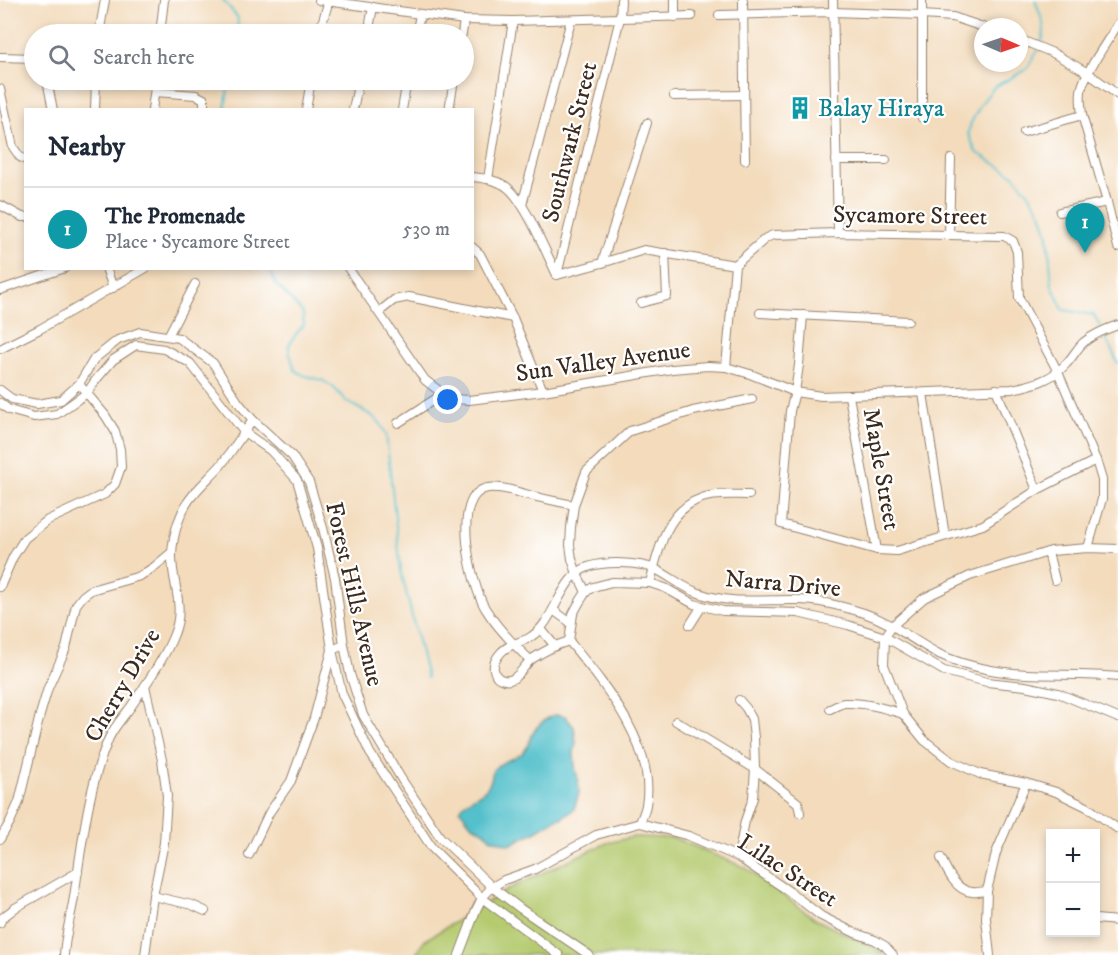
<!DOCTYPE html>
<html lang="en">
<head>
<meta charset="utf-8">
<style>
	:root { --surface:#fff; --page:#f6f6f7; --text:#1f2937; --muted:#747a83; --line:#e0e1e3; --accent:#d93025 }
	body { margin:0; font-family:"IM FELL DW Pica",serif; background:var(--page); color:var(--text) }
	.controls { position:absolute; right:18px; bottom:18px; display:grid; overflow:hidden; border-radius:0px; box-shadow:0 3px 9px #0003 }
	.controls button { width:54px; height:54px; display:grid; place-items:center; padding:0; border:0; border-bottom:2px solid var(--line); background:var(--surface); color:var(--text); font:30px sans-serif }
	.compass { position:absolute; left:974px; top:18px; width:54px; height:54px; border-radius:50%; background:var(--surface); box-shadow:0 3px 9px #0003; rotate:92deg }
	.you { position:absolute; left:448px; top:400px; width:21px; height:21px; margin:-15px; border:4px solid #fff; border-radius:50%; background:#1a73e8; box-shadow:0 0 0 9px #1a73e833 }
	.badge { display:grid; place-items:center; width:39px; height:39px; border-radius:50%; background:var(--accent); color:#fff; font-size:20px; font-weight:700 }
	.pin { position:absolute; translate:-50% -50px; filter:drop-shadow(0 2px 3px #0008) }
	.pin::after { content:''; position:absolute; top:32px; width:21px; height:18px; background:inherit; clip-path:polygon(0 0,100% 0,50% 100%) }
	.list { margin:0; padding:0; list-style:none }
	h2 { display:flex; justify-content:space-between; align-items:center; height:78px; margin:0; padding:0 24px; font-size:26px }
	h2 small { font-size:20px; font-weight:400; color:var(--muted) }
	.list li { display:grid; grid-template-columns:39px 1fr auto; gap:18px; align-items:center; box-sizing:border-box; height:84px; padding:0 24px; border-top:2px solid var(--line) }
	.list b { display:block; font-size:22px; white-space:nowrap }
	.list p { margin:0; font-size:20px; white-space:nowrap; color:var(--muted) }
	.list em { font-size:20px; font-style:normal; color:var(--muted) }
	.icon { flex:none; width:33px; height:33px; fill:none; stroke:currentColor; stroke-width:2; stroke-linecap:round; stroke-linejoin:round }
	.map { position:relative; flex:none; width:1118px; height:955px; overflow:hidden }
	.search { position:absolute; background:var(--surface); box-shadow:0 3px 9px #0003; left:24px; top:24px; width:450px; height:66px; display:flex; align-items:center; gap:15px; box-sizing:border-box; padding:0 21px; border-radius:33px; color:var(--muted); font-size:22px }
	.panel { position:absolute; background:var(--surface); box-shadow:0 3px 9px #0003; left:24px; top:108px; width:450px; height:162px; border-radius:0px }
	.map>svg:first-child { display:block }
	.green { fill:#b5cb6f; stroke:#787a46; stroke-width:1.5 }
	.water { fill:#52c0cb; stroke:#467574; stroke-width:1.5 }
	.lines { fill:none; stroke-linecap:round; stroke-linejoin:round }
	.stream { stroke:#52c0cb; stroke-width:2 }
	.minor-casing { stroke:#97826d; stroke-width:10 }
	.minor { stroke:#fff; stroke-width:8 }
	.labels { text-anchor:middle; stroke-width:4.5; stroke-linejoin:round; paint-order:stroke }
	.culture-label { font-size:24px; fill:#0d838f; stroke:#fff; text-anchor:start }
	.street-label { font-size:24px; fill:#3b2a1e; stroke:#fff }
</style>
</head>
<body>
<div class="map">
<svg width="1118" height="955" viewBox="0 0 1118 955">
	<rect width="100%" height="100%" fill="#fff"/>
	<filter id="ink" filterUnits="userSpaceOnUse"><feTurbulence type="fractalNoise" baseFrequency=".0167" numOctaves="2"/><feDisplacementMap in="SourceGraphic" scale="12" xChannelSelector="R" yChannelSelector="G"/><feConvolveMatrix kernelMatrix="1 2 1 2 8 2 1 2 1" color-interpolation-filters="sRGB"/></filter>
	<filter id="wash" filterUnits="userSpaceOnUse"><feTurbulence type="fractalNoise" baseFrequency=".008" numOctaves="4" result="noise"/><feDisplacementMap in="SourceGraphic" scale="24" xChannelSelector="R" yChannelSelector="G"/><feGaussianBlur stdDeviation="1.35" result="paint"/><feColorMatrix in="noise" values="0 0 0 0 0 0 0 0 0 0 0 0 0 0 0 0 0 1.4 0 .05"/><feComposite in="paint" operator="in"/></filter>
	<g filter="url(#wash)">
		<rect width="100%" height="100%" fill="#f3dbbc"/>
		<polygon class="green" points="633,837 674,838 746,868 817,920 883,952 885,955 415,955 425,940 509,889 565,862 607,843"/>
		<path class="water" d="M554 715 565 716 574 727 576 742 574 753 575 767 578 780 579 793 574 809 561 818 556 819 535 832 522 838 510 845 490 838 485 832 471 824 460 810C470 791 490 800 493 770 504 759 511 761 521 754 529 749 529 740 533 733 538 724 545 719 554 715Z"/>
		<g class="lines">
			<g class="stream">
				<polyline points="223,0 238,18 237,34"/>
				<path d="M1035 0C1040 15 1049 30 1040 45"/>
				<polyline points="1038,50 1026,70 994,87 981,104 971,123 968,133 976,152 1014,175 1030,195 1042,215 1048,236 1052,286 1063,310 1094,315 1101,328"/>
				<polyline points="225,110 229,80"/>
				<polyline points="270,268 275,283 303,313 304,325 296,334 289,345 289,351 295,370 303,375 324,381 334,388 347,402 371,415 380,423 386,434 401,571 427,678"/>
				<polyline points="1103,333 1118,363"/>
			</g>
		</g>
	</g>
	<g filter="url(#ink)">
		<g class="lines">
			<g class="minor-casing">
				<g id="minor">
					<polyline points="319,0 464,20 513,21 692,16"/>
					<polyline points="743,0 745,160"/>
					<polyline points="833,0 838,233"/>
					<polyline points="922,0 922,118"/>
					<polyline points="719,15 833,12 922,15 953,17 983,27"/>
					<polyline points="675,17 675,0"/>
					<path d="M1118 24C1109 39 1083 75 1081 91 1080 99 1081 107 1082 115L1107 202 1118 247"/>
					<polyline points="99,34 105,0"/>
					<polyline points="160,34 164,0"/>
					<polyline points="319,34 329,0"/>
					<polyline points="368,34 373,7"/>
					<polyline points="416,34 420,15"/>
					<polyline points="462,34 464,20"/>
					<polyline points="1019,39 1053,53 1088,73 1118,95"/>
					<polyline points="0,57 34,58"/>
					<polyline points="47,80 53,110"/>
					<polyline points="0,89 13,147 20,157 26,160"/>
					<polyline points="155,92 196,95 204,99 204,110"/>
					<polyline points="674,96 744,95"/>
					<polyline points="95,110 96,80"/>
					<polyline points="152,110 156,80"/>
					<polyline points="306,110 311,80"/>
					<polyline points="353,110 359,80"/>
					<polyline points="402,110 407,80"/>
					<polyline points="449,110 454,80"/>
					<polyline points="1024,132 1082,115"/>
					<polyline points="836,160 886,160"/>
					<path d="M472 177C484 178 499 180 508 188 526 203 546 253 557 275"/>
					<polyline points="488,179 513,21"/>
					<polyline points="0,205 22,217 26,217"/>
					<polyline points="522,205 571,20"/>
					<polyline points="1060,212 1107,202"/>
					<polyline points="949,234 951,159"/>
					<polyline points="472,247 480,254 513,318 543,391"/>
					<polyline points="602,263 647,123"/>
					<polyline points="106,268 113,288"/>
					<path d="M348 268 425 380 443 394 454 399 469 400 543 391 672 369 708 366 726 367 750 374 795 392 821 396 1012 389C1032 385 1052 380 1066 364 1073 357 1077 348 1084 342 1094 334 1106 329 1118 325"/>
					<polyline points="557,275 620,18 621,0"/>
					<polyline points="557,275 602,263 644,250 735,265"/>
					<polyline points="0,290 65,268"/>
					<polyline points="641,303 667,296 665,253"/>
					<polyline points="379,312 394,300 409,297 513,318"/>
					<polyline points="760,313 908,321"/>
					<polyline points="803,315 799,365 795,392 790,411 781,524 877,550 897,551 983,525 1037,490 1096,460"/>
					<polyline points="168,336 195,284"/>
					<polyline points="0,349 40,329 146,268"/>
					<polyline points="726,367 735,265 766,238 773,235 838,233 1004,236 1013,241 1017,252 1019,298 1058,372 1096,460 1102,480 1102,499 1088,548"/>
					<polyline points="996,389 1037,490"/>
					<polyline points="0,390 12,399 37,404 61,400 79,384 94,359 118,340 140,332 179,338 213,363 238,402 253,420 292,456 309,482 323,528 335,578 344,645 350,674 363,715 402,780 440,837 492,887 521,909 589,955"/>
					<polyline points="923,393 945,536"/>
					<polyline points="849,396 877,550"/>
					<polyline points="0,403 9,410 34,417 57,414 87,393 95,381 113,360 136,345 164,349 190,363 244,432 271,451 297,480 317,548 332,650 342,694 370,753 432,848 482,898 559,955"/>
					<polyline points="398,423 443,394"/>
					<polyline points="1118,549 1088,548 1051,551 970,576 924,598 893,625 885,637 884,665 903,714 924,740 951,761 980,774 1026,783 1056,792 1087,807 1118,829"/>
					<polyline points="1048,552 1055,580"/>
					<path d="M650 583C658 551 666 510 702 498 716 493 734 495 749 495"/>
					<polyline points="0,587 13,557 25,538 48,520 105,494 115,484 121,467 120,449 115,431 105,415 79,384"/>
					<polyline points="586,592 577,574 572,559 570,545 571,527 574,505 586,472 630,431 693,411 752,399"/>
					<polyline points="553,610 571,623"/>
					<polyline points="690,625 702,606"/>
					<polyline points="541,629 554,645"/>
					<path d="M569 641C556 645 544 651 532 659 523 665 516 686 501 679 498 678 496 676 495 673 490 662 502 649 512 645 518 641 526 641 532 636 556 620 560 577 588 567 605 561 639 562 655 569 670 576 683 588 699 593 730 605 766 599 798 600 818 600 845 607 864 613 894 623 913 641 939 654 955 662 975 667 991 670 1033 678 1076 672 1118 677"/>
					<polyline points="569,641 573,614 579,603 586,592 593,587 612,582 650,583 665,588 694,604 723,611 798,613 848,625 885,637 944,671 987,682 1025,686 1058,693 1118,718"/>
					<path d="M569 641C603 683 657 746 646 805 645 811 642 817 640 823"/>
					<path d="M530 660C513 644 497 628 485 608 472 586 449 494 488 488 502 486 516 492 529 495 544 499 559 502 574 505"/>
					<polyline points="145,686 162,760 167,796 164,843 153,896 145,955"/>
					<path d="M830 709C835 707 839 704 844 703 864 702 884 708 903 714"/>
					<polyline points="676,721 755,769 798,803 800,813"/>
					<polyline points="0,839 10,822 19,802 40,715 48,688 66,648 76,605 83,596 91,590 140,576 154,567 172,552"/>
					<polyline points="249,855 269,813 291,781 314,718 332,650 344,645"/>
					<polyline points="738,857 745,821 753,798 755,769 754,738 752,719 746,708 739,700"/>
					<path d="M941 858C947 871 956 891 972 892 977 893 983 891 987 891"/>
					<polyline points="153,896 192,905 205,911"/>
					<polyline points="1096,919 1118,921"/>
					<polyline points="0,923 2,918 15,908 78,872"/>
					<path d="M64 955C65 935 71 917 74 897 82 845 88 786 109 738 114 727 123 717 130 708 144 687 165 658 174 634 186 605 171 582 172 554 173 534 180 510 193 495 202 484 212 475 221 465 232 451 242 435 253 420"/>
					<polyline points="459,955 476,910 482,898 492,887 504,880 535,869 596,835 640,823 689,836 738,857 790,892 821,916 855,933 875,940 885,946 893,955"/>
					<polyline points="990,955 986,919 987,891 996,853 1026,783"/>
				</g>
			</g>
			<use href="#minor" class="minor"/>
		</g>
	</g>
	<defs>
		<g id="building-bare" transform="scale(1.8)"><path d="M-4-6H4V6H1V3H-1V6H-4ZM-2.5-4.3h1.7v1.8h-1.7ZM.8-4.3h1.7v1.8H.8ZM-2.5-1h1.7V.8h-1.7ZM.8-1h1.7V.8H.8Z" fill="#0f9aa8" stroke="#fff" stroke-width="2.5" paint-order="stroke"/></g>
	</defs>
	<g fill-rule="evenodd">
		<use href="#building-bare" x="800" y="108"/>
	</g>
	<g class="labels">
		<g class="culture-label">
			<text x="818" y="116">Balay Hiraya</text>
		</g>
		<g class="street-label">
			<text transform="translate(569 142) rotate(-76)" y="8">Southwark Street</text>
			<text transform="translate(910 215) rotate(1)" y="8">Sycamore Street</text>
			<text transform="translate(603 361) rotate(-8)" y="8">Sun Valley Avenue</text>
			<text transform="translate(882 469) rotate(80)" y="8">Maple Street</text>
			<text transform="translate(783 583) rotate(5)" y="8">Narra Drive</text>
			<text transform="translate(355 594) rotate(77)" y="8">Forest Hills Avenue</text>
			<text transform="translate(122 685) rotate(-60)" y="8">Cherry Drive</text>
			<text transform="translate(788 870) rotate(33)" y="8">Lilac Street</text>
		</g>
	</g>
</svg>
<div class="controls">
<button>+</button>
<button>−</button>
</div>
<svg class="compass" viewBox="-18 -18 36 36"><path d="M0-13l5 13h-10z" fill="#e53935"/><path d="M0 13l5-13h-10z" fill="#747a83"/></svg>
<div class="you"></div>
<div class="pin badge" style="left:1085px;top:253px;background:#0f9aa8">1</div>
<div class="search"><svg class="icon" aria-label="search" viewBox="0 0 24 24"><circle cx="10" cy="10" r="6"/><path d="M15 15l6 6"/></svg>Search here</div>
<section class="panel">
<h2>Nearby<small></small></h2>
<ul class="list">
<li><span class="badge" style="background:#0f9aa8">1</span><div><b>The Promenade</b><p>Place · Sycamore Street</p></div><em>530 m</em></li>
</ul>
</section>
</div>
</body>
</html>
